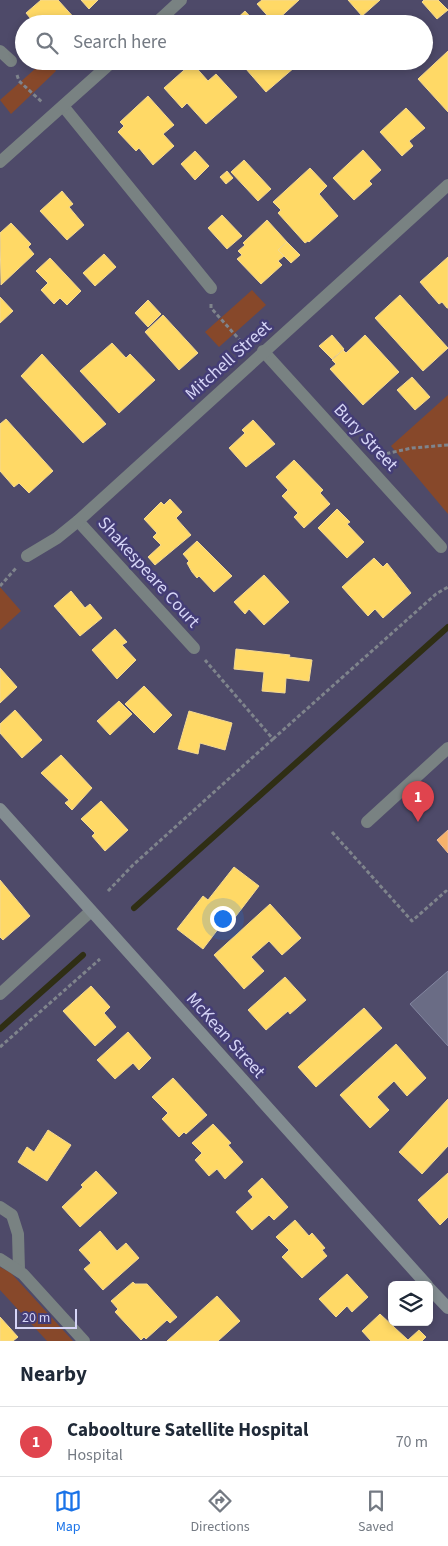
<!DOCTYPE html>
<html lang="en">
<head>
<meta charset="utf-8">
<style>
	:root { --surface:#fff; --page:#f2f2f3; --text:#1f2937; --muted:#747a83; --line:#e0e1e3; --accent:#1a73e8 }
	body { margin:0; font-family:"Source Sans 3",sans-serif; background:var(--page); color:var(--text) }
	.controls { position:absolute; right:15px; bottom:15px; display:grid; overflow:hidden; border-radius:8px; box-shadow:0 2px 8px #0003 }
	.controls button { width:45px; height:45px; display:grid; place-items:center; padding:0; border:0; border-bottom:1px solid var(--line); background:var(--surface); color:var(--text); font:25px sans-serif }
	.scale { position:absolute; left:15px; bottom:12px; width:62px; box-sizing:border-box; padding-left:5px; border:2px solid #d6d5f7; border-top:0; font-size:14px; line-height:18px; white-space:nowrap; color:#d6d5f7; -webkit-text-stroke:4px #443d76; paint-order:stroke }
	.you { position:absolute; left:222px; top:918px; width:18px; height:18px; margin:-12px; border:4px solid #fff; border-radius:50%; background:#1a73e8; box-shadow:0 0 0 8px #1a73e833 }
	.badge { display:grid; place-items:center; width:32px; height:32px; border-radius:50%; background:var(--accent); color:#fff; font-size:16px; font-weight:700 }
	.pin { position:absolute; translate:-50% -41px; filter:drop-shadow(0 1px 2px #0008) }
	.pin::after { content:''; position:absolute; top:26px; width:18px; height:15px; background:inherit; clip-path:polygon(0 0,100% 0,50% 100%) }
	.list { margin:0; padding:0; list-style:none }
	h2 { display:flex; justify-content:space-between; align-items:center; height:65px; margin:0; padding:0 20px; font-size:21px }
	h2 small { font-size:16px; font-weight:400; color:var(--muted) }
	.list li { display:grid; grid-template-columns:32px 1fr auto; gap:15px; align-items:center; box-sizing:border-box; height:70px; padding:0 20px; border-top:1px solid var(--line) }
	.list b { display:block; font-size:19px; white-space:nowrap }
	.list p { margin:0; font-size:16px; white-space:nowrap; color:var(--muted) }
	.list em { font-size:16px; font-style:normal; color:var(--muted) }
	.icon { flex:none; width:28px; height:28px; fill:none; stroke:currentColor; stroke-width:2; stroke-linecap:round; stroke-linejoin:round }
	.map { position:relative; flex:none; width:448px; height:1341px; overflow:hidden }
	.search { position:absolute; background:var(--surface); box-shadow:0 2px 8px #0003; left:15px; right:15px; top:15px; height:55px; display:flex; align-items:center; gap:12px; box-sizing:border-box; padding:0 18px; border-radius:28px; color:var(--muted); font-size:19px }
	.sheet { height:135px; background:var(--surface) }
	nav { display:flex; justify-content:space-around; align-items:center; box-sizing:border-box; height:70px; border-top:1px solid var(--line); background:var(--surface); font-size:14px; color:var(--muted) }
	nav a { display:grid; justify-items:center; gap:2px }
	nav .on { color:var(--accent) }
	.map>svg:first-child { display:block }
	.green { fill:#87482a }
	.homes { fill:#ffd966; stroke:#f3d892 }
	.health { fill:#f6b26b; stroke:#ecbc95 }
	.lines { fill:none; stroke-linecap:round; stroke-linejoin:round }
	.stream { stroke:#2f2e14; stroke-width:6 }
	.building { fill:#6a6c85; stroke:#8487a1 }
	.path { stroke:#7f848c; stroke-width:3; stroke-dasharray:4 2.5; stroke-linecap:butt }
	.minor { stroke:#798282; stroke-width:12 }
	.major { stroke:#838d91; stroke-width:12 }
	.labels { text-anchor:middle; stroke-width:5; stroke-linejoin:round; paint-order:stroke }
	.street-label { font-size:18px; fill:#d6d5f7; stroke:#443d76 }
</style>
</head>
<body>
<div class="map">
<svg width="448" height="1341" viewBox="0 0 448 1341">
	<rect width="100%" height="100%" fill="#4e4a69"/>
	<g class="green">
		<polygon points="44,61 47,61 56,71 11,114 0,100"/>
		<polygon points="252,290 266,305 219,347 205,332"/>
		<polygon points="448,395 448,514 391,446"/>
		<polygon points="0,587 21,611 0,630"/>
		<polygon points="0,1267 11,1273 73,1341 47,1341 0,1290"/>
	</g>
	<g class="homes">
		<polygon points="41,0 58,0 77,21 74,24 35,24 26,13"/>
		<polygon points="81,0 98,0 89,9"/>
		<polygon points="262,0 299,0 274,23 257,4"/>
		<polygon points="348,0 380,0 362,16"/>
		<polygon points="424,0 438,0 448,10 437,19 422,2"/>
		<polygon points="245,11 257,24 231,24"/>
		<polygon points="448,51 448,112 418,79"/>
		<polygon points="239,61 290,61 295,67 266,92"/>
		<polygon points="313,61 330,61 322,69"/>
		<polygon points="192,63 208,81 216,74 237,97 206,124 187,103 182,108 164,88"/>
		<polygon points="148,96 174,125 163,134 174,146 153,165 139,148 136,151 118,132 124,126 120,122"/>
		<polygon points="406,108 425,128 409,141 413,146 402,156 380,132"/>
		<polygon points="363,150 381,170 369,181 372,184 354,200 333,178"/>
		<polygon points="195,151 209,166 195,180 181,164"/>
		<polygon points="244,160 271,189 258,201 231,172"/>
		<polygon points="310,168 327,186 319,194 338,216 309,242 308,241 305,243 278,213 281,210 273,202"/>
		<polygon points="227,171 233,178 226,184 220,177"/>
		<polygon points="62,191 73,204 69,207 84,225 67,240 40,211"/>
		<polygon points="222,215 242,236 227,249 208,228"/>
		<polygon points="267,220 287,242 278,250 284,256 278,261 282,265 261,284 237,259 242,255 238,251 245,245 243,243"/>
		<polygon points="11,223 31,244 28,247 34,254 1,285 0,233"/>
		<polygon points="287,242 300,255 291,263 278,250"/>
		<polygon points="104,254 116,267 95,286 83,273"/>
		<polygon points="448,257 448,308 447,308 442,302 439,304 420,282"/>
		<polygon points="50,258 81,291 67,305 60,298 54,304 41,290 48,283 36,271"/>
		<polygon points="400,295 448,348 423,371 375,318"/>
		<polygon points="0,297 13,311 0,323"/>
		<polygon points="148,300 161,314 148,327 135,313"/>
		<polygon points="163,315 198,353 179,370 145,332"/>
		<polygon points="332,335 344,349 332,359 319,346"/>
		<polygon points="365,335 399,372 363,405 330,369 336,364 332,360 343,350 346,353"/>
		<polygon points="112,343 126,358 130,354 155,380 119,413 80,371"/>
		<polygon points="42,354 106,424 83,443 21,376"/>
		<polygon points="412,377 430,397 415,410 397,390"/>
		<polygon points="6,419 53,471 29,493 19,483 14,487 0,471 0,424"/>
		<polygon points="253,420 275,444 246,467 229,448 245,433 242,430"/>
		<polygon points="294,460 323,490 320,493 330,504 304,528 294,517 298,513 282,496 288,490 276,477"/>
		<polygon points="170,499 182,512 176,518 191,535 155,565 148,557 161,545 153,537 157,533 144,519 161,502 164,505"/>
		<polygon points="337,509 350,522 347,524 364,542 347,558 318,528"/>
		<polygon points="197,541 232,576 214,592 199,576 197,578 192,572 187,563 189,561 183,554"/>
		<polygon points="374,558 383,567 387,563 411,593 383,618 375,609 368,616 342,587"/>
		<polygon points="264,575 289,602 264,625 249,609 245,614 234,602"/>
		<polygon points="71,591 85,608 90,604 102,618 80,636 54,606"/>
		<polygon points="115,629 127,642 122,645 136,660 117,679 92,650"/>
		<polygon points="236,649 290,655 289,657 312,660 309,681 286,678 285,693 262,691 264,672 234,669"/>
		<polygon points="0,668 17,687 0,703"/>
		<polygon points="144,686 172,715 154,733 125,704"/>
		<polygon points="119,701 132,714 110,735 97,721"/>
		<polygon points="15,710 42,740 22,758 0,733 0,724"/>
		<polygon points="189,711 232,723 225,750 200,743 198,754 178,749"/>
		<polygon points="61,755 92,788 72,810 65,803 69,800 41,773"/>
		<polygon points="101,801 128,830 105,851 92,836 95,833 81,819"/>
		<polygon points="234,867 259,886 233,920 228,916 203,949 177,929 203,896 208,900"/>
		<polygon points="0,880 30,916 3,940 0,937"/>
		<polygon points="270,904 301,938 282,955 269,941 251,957 264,971 244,989 214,955"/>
		<polygon points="285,977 306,1000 290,1014 288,1011 266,1030 248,1010"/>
		<polygon points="91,986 110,1007 104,1013 116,1027 95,1046 63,1011"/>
		<polygon points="364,1008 382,1028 316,1087 298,1067"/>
		<polygon points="128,1032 151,1058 139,1070 133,1063 115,1079 97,1060"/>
		<polygon points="396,1044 426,1078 407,1096 394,1081 377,1097 389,1110 370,1128 340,1095"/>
		<polygon points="173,1078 207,1115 186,1134 184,1132 179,1137 162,1119 168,1113 152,1097"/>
		<polygon points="448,1099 448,1146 422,1174 399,1152"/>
		<polygon points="213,1124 231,1143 228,1145 243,1162 225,1179 217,1169 209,1176 195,1160 202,1153 192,1143"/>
		<polygon points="48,1130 71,1145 47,1181 18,1162 27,1147 34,1152"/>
		<polygon points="96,1171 117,1193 80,1227 62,1207 83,1187 81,1185"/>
		<polygon points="448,1173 448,1217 440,1225 418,1200"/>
		<polygon points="262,1178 288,1207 274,1220 269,1215 252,1230 236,1212 253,1197 248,1191"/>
		<polygon points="295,1220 309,1236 312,1233 325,1248 322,1250 327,1256 302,1278 282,1257 289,1250 276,1237"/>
		<polygon points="100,1231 117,1251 126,1243 139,1258 103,1290 84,1269 91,1263 79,1250"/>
		<polygon points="347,1274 368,1297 352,1312 347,1306 336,1317 319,1299"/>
		<polygon points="133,1282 135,1284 147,1284 177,1317 170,1323 167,1320 146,1339 144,1337 141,1340 115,1312 118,1309 111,1301"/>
		<polygon points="217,1296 240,1321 218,1341 167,1341"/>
		<polygon points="380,1314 408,1340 419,1330 426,1337 422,1341 371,1341 362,1331"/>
		<polygon points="0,1317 18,1337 13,1341 0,1341"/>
	</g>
	<polygon class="health" points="448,830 448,853 437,840"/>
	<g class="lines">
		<g class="stream">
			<polyline points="134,908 448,627"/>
			<polyline points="0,1029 83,955"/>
		</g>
	</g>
	<polygon class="building" points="448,971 448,1046 410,1004"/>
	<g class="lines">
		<g class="path">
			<polyline points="17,75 19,81 43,103"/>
			<polyline points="211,304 211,308 246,347"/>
			<polyline points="380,455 412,448 448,445"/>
			<polyline points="0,586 16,568"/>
			<polyline points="273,739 436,594 448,587"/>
			<polyline points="332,832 412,921 446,891 448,893"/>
			<polyline points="108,891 133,865 273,739 205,660"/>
			<polyline points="0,1047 100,959"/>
		</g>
		<g class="minor">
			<polyline points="155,24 181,0"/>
			<polyline points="0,51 11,61"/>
			<polyline points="63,106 211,288"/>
			<polyline points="0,162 113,61"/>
			<polyline points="263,351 441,547"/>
			<polyline points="78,521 194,648"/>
			<polyline points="27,556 57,538 78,521 448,185"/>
			<polyline points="367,822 448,748"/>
			<polyline points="0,994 91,911"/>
			<polyline points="0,1207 12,1215 18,1234 19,1270"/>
			<polyline points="0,1259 23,1274 84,1341"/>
		</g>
		<g class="major">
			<polyline points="0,809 427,1285"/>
			<polyline points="429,1288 448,1308"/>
		</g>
	</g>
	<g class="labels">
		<g class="street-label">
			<text transform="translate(228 360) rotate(-42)" y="6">Mitchell Street</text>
			<text transform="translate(366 437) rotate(47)" y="6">Bury Street</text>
			<text transform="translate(149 572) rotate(48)" y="6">Shakespeare Court</text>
			<text transform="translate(226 1035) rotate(48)" y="6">McKean Street</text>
		</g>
	</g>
</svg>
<div class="controls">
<button><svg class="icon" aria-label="layers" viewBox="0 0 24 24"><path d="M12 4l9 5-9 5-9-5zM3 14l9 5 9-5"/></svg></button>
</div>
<div class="scale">20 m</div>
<div class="you"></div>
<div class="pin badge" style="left:418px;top:822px;background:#e0444e">1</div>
<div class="search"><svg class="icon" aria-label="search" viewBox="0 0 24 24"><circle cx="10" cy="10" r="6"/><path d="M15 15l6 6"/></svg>Search here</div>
</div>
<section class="sheet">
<h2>Nearby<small></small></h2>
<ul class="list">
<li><span class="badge" style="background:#e0444e">1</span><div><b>Caboolture Satellite Hospital</b><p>Hospital</p></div><em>70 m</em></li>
</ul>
</section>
<nav>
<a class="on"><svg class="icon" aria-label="map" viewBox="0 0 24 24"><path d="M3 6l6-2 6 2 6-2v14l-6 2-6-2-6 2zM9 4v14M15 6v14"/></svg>Map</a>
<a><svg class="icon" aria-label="directions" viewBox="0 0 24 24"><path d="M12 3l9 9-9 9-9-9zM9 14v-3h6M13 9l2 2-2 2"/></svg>Directions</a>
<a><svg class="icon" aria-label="saved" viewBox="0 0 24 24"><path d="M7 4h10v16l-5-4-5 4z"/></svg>Saved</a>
</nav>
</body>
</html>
